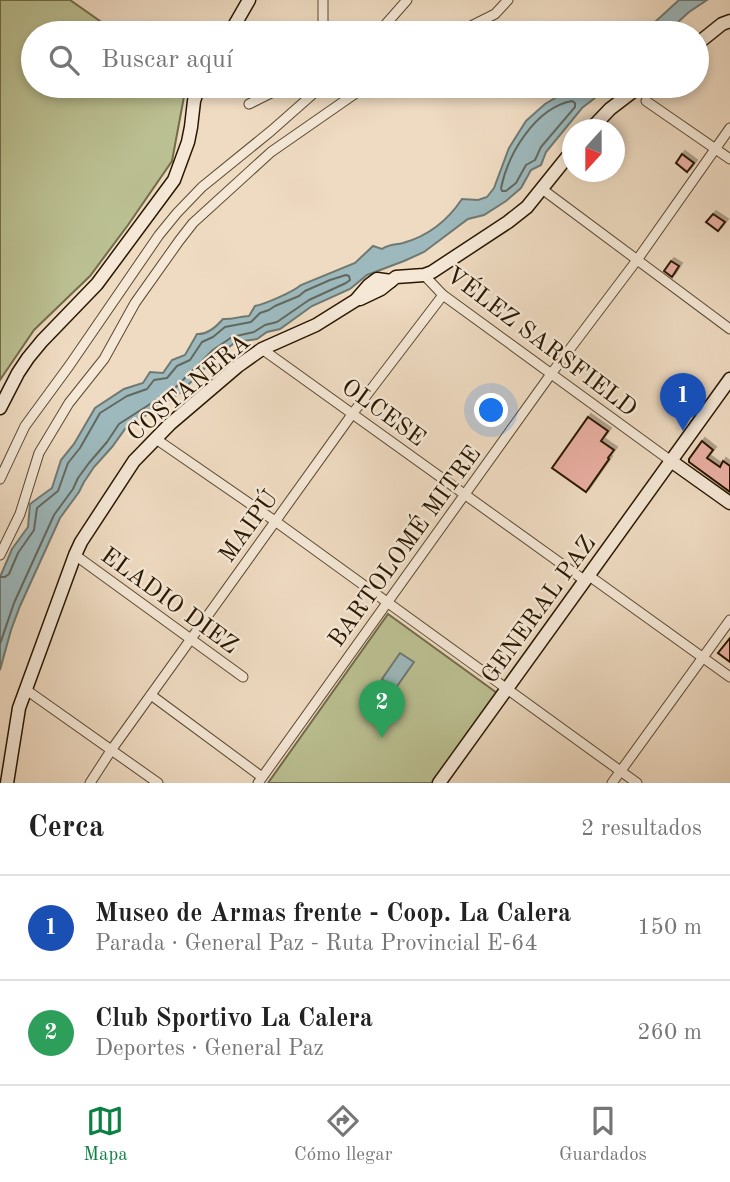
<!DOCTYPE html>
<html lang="es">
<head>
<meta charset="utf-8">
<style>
	:root { --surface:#fff; --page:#f2f2f2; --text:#222; --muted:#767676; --line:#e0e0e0; --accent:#0b8043 }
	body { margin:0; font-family:"Old Standard TT",serif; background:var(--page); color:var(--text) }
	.compass { position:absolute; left:562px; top:119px; width:63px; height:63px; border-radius:50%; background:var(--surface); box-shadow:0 4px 10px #0003; rotate:201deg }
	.you { position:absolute; left:492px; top:411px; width:24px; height:24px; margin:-18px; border:5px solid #fff; border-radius:50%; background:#1a73e8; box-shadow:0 0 0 10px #1a73e833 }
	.badge { display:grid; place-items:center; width:46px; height:46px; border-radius:50%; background:var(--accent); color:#fff; font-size:23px; font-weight:700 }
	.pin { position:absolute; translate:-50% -58px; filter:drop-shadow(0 2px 4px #0008) }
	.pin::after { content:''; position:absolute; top:37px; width:24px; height:21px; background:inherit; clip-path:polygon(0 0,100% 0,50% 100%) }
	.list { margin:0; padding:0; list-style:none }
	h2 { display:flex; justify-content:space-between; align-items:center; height:91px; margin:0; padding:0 28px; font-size:30px }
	h2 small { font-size:23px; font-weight:400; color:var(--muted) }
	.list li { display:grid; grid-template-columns:46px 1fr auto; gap:21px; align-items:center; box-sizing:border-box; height:105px; padding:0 28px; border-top:2px solid var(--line) }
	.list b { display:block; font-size:26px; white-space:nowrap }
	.list p { margin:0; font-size:23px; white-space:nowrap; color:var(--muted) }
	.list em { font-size:23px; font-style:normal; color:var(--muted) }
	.icon { flex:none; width:38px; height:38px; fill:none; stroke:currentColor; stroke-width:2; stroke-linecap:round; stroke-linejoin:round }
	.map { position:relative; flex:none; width:730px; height:783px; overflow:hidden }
	.search { position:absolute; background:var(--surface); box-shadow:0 4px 10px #0003; left:21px; right:21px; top:21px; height:77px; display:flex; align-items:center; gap:18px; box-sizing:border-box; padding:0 24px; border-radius:38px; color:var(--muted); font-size:26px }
	.sheet { height:301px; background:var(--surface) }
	nav { display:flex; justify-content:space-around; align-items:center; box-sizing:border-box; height:98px; border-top:2px solid var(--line); background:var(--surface); font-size:19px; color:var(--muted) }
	nav a { display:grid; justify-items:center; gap:4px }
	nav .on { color:var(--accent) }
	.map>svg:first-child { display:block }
	.green { fill:#bbc092; stroke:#726c49; stroke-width:2 }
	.water { fill:#9db9bd; stroke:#6f7971; stroke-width:2 }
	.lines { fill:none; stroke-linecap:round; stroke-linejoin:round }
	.shore { stroke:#63685e; stroke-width:2 }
	.building { fill:#eaafa3; stroke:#291800; stroke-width:2; filter:url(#shadow) }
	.street-casing { stroke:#5a4930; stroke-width:11 }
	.secondary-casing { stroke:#291800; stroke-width:15 }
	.street { stroke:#f5e8d7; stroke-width:9 }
	.secondary { stroke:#f5e8d7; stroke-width:12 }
	.labels { text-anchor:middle; stroke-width:5; stroke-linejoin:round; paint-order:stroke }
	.street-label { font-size:24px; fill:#291800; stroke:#f5e8d7 }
</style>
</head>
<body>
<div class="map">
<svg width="730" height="783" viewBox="0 0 730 783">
	<defs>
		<filter id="shadow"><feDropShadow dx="3" dy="-3" stdDeviation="0" flood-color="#0004"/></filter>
	</defs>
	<rect width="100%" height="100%" fill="#efdbc2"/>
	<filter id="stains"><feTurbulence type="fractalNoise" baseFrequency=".00286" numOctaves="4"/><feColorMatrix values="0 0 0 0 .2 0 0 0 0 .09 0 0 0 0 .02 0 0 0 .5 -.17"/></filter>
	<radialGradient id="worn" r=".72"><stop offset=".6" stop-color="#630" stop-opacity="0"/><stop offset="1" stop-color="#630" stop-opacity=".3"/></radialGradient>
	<g class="green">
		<polygon points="0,0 70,0 117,33 33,33 33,86 186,86 172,161 128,225 90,276 34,330 0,380"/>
		<polygon points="388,614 497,693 432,783 268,783"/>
	</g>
	<g class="water">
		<polygon points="679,0 707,0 689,12 666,33 643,33"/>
		<path d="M581 86H616L600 94 582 108 546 152 541 165 531 170 521 188 506 201 484 215 468 219 424 252 404 261 367 275 350 289 312 306 280 329 267 332 257 339 236 342 218 355 180 393 125 429 112 447 94 467 84 482 79 492 60 518 20 606 11 630 0 670V577L12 549 28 527 30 504 52 488 61 460 74 444 95 408 124 389 143 383 150 372 163 373 172 360 185 355 197 334C207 335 217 326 223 319 233 320 239 316 249 316L255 306C265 304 293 292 301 285L355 263 373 246 382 249C389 244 395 245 403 243 428 236 448 220 462 199L478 200 487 197 494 188 509 148 526 121 545 104 557 97 574 94Z"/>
		<polygon points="400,653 414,662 395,689 382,679"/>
	</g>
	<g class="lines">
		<g class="shore">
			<path d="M572 101 575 103V107L541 147 535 160 526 165 516 183 506 191H502L501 188C508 154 535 108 572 101Z"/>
			<polyline points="0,577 5,577 9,574 18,553 34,530 37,508 58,491 68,463 80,448 100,413 127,396 147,389 154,380 167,378 177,366 190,360 202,342 213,337 225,327 251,322 260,313 269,310 275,306 299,296 305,291 330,280 346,275 349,276 350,280 346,283 309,300 277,322 265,325 254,332 232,337 213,350 175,388 119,424 107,442 89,463 78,478 73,489 54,515 14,603 0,644"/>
		</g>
	</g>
	<g class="building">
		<polygon points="682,154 694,163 687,172 676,163"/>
		<polygon points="713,214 725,222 718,231 706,222"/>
		<polygon points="671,261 679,266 672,277 664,271"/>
		<polygon points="588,417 608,431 601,441 614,450 608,458 609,459 586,492 552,468"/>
		<polygon points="702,441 713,450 707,458 720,467 723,461 730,466 730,492 689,462 689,459"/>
		<polygon points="730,638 730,662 718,653"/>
	</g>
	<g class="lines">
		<g class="street-casing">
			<g id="street">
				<polyline points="323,0 323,33"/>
				<polyline points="378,33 407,0"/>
				<polyline points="457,33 495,14 508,0"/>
				<polyline points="646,101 730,159"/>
				<polyline points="249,104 285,86"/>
				<polyline points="542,189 730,329"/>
				<polyline points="424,275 443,295 671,461"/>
				<polyline points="262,349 584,580"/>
				<polyline points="156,439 275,521 637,783"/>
				<polyline points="0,479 25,426 69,366 159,235 177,213 202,187 271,131 322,86"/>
				<polyline points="0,555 20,514 39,453 69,403 104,359 135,303 179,241 193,223 271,152 366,86"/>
				<polyline points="75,555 243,677"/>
				<polyline points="588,575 730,677"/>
				<polyline points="25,689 158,783"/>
				<polyline points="151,695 262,777"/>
				<polyline points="90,783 112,749 353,413 443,295"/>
				<polyline points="258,783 551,374 637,260 730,128"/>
				<polyline points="612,783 730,620"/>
			</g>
		</g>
		<g class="secondary-casing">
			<g id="secondary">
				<polyline points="230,33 249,0"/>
				<polyline points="697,44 722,24 730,21"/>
				<polyline points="590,130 610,109 640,86"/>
				<polyline points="360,299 381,289 396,277 424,275 432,272 508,222 527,207 572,151"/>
				<polyline points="0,408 18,373 28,358 42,341 97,284 174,180 188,142 191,127 194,101 199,86"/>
				<polyline points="671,461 730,503"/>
				<polyline points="7,783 19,708 75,555 81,542 134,461 170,424 238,366 262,349 316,325 356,300 369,285 377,279 391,281"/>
				<polyline points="439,783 730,379"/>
			</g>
		</g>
		<use href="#street" class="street"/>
		<use href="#secondary" class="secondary"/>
	</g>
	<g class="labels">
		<g class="street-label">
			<text transform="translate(542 341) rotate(37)" y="8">VÉLEZ SARSFIELD</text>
			<text transform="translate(188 387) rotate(-40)" y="8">COSTANERA</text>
			<text transform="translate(384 412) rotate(36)" y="8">OLCESE</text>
			<text transform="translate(248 526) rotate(-54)" y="8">MAIPÚ</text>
			<text transform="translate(404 546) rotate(-54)" y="8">BARTOLOMÉ MITRE</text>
			<text transform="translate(170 600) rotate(36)" y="8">ELADIO DIEZ</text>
			<text transform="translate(538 609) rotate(-54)" y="8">GENERAL PAZ</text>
		</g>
	</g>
	<rect width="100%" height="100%" filter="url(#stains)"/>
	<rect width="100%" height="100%" fill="url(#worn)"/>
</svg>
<svg class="compass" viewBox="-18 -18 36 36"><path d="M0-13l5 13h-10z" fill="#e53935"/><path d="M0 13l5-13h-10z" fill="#767676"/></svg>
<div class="you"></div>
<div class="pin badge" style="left:683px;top:431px;background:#1a4fb4">1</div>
<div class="pin badge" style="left:382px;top:738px;background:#2e9e5b">2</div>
<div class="search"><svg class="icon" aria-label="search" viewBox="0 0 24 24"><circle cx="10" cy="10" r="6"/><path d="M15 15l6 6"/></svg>Buscar aquí</div>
</div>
<section class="sheet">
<h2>Cerca<small>2 resultados</small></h2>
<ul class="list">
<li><span class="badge" style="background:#1a4fb4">1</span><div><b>Museo de Armas frente - Coop. La Calera</b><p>Parada · General Paz - Ruta Provincial E-64</p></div><em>150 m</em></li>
<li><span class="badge" style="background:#2e9e5b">2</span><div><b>Club Sportivo La Calera</b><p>Deportes · General Paz</p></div><em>260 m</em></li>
</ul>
</section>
<nav>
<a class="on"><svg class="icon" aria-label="map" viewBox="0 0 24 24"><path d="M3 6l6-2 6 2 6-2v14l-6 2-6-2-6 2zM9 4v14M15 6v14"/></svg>Mapa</a>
<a><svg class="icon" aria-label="directions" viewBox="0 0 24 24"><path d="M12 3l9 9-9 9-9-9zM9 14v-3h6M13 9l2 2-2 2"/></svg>Cómo llegar</a>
<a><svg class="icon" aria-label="saved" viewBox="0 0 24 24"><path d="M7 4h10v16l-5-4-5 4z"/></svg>Guardados</a>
</nav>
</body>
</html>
